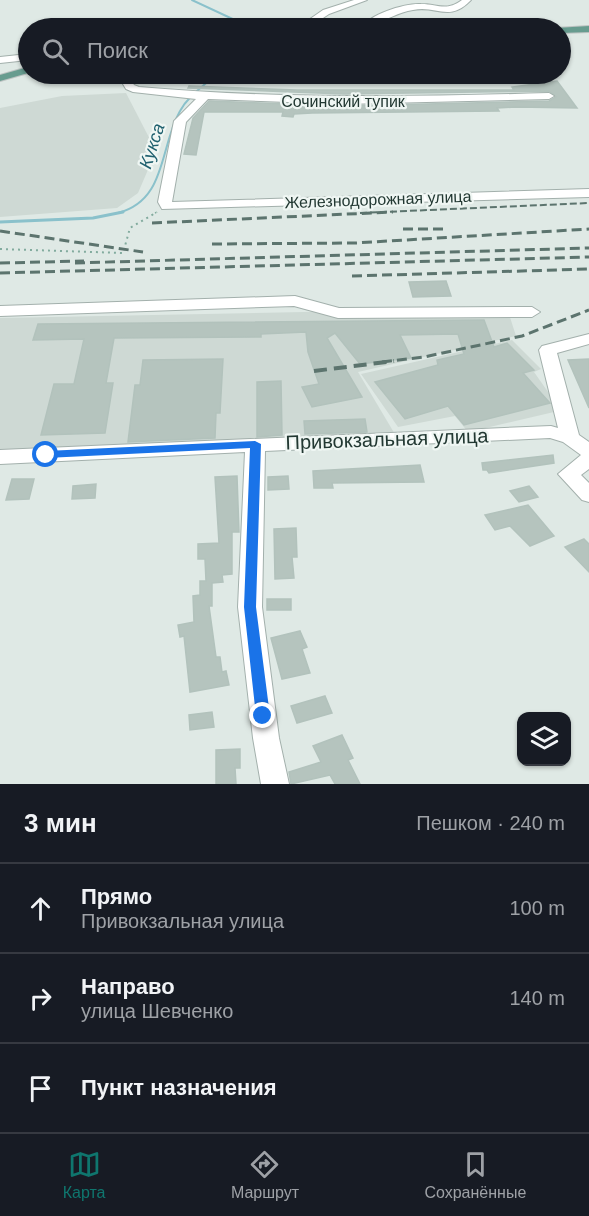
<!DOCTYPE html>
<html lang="ru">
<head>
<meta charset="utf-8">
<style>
	:root { --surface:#171b24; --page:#242831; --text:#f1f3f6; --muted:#9ea1a6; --line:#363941; --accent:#0f766e }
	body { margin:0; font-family:Helvetica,sans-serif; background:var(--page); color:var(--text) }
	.controls { position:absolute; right:18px; bottom:18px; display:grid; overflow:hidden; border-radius:12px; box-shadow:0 2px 4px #0004 }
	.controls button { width:54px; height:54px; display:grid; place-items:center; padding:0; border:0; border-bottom:2px solid var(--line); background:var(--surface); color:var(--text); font:30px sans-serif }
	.stop { position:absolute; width:18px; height:18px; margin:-14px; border:4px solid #1a73e8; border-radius:50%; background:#fff }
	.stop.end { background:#1a73e8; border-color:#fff; box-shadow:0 2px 6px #0008 }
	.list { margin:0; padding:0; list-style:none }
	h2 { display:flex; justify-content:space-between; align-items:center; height:78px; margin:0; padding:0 24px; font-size:26px }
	h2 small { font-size:20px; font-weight:400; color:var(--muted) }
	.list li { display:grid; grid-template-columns:39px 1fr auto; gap:18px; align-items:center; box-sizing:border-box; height:90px; padding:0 24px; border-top:2px solid var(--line) }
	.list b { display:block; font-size:22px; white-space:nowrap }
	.list p { margin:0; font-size:20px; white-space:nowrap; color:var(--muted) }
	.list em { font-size:20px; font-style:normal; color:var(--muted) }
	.icon { flex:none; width:33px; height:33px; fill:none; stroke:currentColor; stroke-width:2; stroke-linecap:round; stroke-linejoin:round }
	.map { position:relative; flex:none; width:589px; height:784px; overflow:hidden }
	.search { position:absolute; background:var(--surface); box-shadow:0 2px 4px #0004; left:18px; right:18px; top:18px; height:66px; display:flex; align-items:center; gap:15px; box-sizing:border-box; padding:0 21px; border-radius:33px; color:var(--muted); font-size:22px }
	.sheet { height:348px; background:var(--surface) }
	nav { display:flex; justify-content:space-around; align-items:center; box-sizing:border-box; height:84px; border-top:2px solid var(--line); background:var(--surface); font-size:16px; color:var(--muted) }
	nav a { display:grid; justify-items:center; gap:3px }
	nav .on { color:var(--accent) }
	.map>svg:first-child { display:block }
	.built { fill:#ced9d4 }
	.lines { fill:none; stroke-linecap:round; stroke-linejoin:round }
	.stream-far1 { stroke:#8ac1cb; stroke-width:2 }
	.stream { stroke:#8ac1cb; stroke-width:3 }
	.building { fill:#b5c4be; stroke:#b2c2bc; stroke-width:1.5 }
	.minor-casing { stroke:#a3b0ac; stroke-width:2 }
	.major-casing { stroke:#bdc3c2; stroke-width:2 }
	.path-far1 { stroke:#82ab9e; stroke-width:1.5; stroke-dasharray:1.5 2; stroke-linecap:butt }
	.path { stroke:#82ab9e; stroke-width:2; stroke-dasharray:2 4; stroke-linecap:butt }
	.minor { fill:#fff; fill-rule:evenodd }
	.major { fill:#679c8f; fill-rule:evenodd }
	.rail-far2 { stroke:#5c746e; stroke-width:2; stroke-dasharray:7 3; stroke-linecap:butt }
	.rail-far1 { stroke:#5c746e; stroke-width:3; stroke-dasharray:10 5; stroke-linecap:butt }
	.rail { stroke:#5c746e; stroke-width:4; stroke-dasharray:13 7; stroke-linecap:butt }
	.route { fill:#1a73e8 }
	.labels { text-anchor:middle; stroke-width:4.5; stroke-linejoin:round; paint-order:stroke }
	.far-street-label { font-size:16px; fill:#223832; stroke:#eff6f3 }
	.far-water-label { font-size:18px; font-style:italic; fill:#20616f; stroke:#eff6f3 }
	.street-label { font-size:20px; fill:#223832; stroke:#eff6f3 }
</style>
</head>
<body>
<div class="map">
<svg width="589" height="784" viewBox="0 0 589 784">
	<rect width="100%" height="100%" fill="#dfe9e5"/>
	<g class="built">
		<polygon points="126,93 156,151 138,193 117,208 0,217 0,108 62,96"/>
		<polygon points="507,308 516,336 358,372 396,436 0,451 0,318"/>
		<polygon points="512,340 541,369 534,372 553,399 554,412 468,432 455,416 398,427 361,374"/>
	</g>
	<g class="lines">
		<g class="stream-far1">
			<polyline points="192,0 252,28"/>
			<path d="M118 213C167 200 159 148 180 111 188 96 204 86 216 74"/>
		</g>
		<polyline class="stream" points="0,222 93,218 123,212"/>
	</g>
	<g class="building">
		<polygon points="557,81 577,108 515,107 497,108 499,111 312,113 294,114 293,117 282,116 283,112 204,112 196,155 184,154 193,118 209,101 343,106 549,101 556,97 549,91 344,94 188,88 189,86 297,90 514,90 512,87"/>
		<polygon points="446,281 451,296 413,297 409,282"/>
		<polygon points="484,320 494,347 507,343 534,370 523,373 550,403 464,425 448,406 405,419 375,382 438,365 437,360 464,354 458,334 400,335 411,358 360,364 335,333 327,338 362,397 312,407 302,387 319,384 308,352 306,332 261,334 261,337 114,338 106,383 113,383 105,433 41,435 54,384 74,384 84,339 33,340 38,324"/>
		<polygon points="223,359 220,413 216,413 215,438 128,442 135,385 140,385 143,360"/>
		<polygon points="589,359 589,408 568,360"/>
		<polygon points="281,381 282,435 257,437 257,382"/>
		<polygon points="365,419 367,432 305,434 304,421"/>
		<polygon points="553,455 554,463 489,473 487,470 483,470 482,463"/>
		<polygon points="420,465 424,482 332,483 333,488 314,488 313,471"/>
		<polygon points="237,476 239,532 232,532 232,574 222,575 223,582 212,583 212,606 209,606 216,657 220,657 222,672 226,671 229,685 190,692 184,636 180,637 178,625 194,622 193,596 200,595 200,581 206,581 205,559 198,559 198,544 219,543 215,477"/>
		<polygon points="288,476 289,489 268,490 268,477"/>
		<polygon points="12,479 34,479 29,499 6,500"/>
		<polygon points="96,484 95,498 72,499 73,486"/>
		<polygon points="529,486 538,497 519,502 510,491"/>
		<polygon points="528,505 554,536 530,546 510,526 495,530 485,515"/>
		<polygon points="296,528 297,557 292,557 294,578 275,579 274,529"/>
		<polygon points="584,539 589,544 589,572 565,547"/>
		<rect x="267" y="599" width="24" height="11"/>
		<polygon points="300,631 307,647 302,649 310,673 282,679 271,638"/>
		<polygon points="325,696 332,713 297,723 291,706"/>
		<polygon points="212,712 214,727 190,730 189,715"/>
		<polygon points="342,735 353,758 348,760 360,784 335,784 330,775 291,784 289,772 321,762 313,746"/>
		<polygon points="240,749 240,768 235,768 236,784 216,784 216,750"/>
	</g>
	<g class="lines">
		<g class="minor-casing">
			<g id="minor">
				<polygon points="354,0 367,0 329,14 308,28 297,28 323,10"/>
				<path d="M462 0H471C449 23 437 5 413 10 399 12 386 20 373 25L370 28H361C370 14 405 3 421 4 438 4 446 12 462 0Z"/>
				<polygon points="28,54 28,60 0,63 0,57"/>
				<path d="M56 74H86C80 79 62 79 56 74Z"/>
				<path d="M117 74H127L134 85 139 87C276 99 412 97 549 93L554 96 549 99 343 104 208 99 186 122 172 202 589 189V197L162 209 158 202 174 121 196 99 133 92 126 89Z"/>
				<polygon points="295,296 339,308 532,307 540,312 532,317 338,318 294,306 0,316 0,306"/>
				<polygon points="589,334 589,344 557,353 579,435 589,442 589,469 581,475 589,483 589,502 582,500 558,474 581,455 563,442 550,438 265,451 262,607 279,738 289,784 261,784 253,738 238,607 245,452 0,464 0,450 551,426 558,428 539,350 542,346"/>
			</g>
		</g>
		<g class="major-casing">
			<g id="major">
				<polygon points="589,26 589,32 560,33 560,28 556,28"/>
				<polygon points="28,67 28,73 0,81 0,75"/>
			</g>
		</g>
		<polyline class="path-far1" points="155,213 157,212"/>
		<polyline class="path" points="0,249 123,253 130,228 157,212"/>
		<use href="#minor" class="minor"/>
		<use href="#major" class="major"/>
		<polyline class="rail-far2" points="360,213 589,203"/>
		<g class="rail-far1">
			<polyline points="152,223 393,212"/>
			<polyline points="403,229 448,229"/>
			<polyline points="0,231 143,252"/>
			<polyline points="212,244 355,243 589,229"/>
			<polyline points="0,263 84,261"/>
			<polyline points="75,263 589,248"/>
			<polyline points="0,273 589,257"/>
			<polyline points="352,276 589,269"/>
			<polyline points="382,362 424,357 522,336 589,310"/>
		</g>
		<polyline class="rail" points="314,371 394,361"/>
	</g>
	<polygon class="route" points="255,441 261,444 256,607 270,716 263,722 256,716 244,607 250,448 46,458 41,455 46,451"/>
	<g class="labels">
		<g class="far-street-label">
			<text x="343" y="107">Сочинский тупик</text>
			<text transform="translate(378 199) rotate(-2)" y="6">Железнодорожная улица</text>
		</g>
		<g class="far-water-label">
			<text transform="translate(152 146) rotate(-72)" y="6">Кукса</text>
		</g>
		<g class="street-label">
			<text transform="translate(387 439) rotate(-2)" y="7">Привокзальная улица</text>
		</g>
	</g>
</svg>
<div class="controls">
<button><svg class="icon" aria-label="layers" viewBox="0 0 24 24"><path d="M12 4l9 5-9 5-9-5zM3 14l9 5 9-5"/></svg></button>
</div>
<div class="stop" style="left:46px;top:455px"></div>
<div class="stop end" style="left:263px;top:716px"></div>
<div class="search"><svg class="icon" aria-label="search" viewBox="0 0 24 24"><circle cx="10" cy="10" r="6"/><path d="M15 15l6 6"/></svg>Поиск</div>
</div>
<section class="sheet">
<h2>3 мин<small>Пешком · 240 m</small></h2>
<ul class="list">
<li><svg class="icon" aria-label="ahead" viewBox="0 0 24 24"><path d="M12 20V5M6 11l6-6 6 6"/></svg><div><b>Прямо</b><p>Привокзальная улица</p></div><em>100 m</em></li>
<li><svg class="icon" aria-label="right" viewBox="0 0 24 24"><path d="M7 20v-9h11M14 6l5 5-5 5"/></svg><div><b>Направо</b><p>улица Шевченко</p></div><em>140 m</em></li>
<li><svg class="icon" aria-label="arrive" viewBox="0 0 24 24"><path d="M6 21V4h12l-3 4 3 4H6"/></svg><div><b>Пункт назначения</b></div></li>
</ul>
</section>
<nav>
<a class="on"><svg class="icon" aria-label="map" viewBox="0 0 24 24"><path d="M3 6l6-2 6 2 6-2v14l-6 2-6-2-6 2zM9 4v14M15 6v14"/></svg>Карта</a>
<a><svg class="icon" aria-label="directions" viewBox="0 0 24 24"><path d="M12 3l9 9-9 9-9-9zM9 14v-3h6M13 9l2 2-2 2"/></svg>Маршрут</a>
<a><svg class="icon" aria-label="saved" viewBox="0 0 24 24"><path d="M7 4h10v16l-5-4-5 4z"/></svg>Сохранённые</a>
</nav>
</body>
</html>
